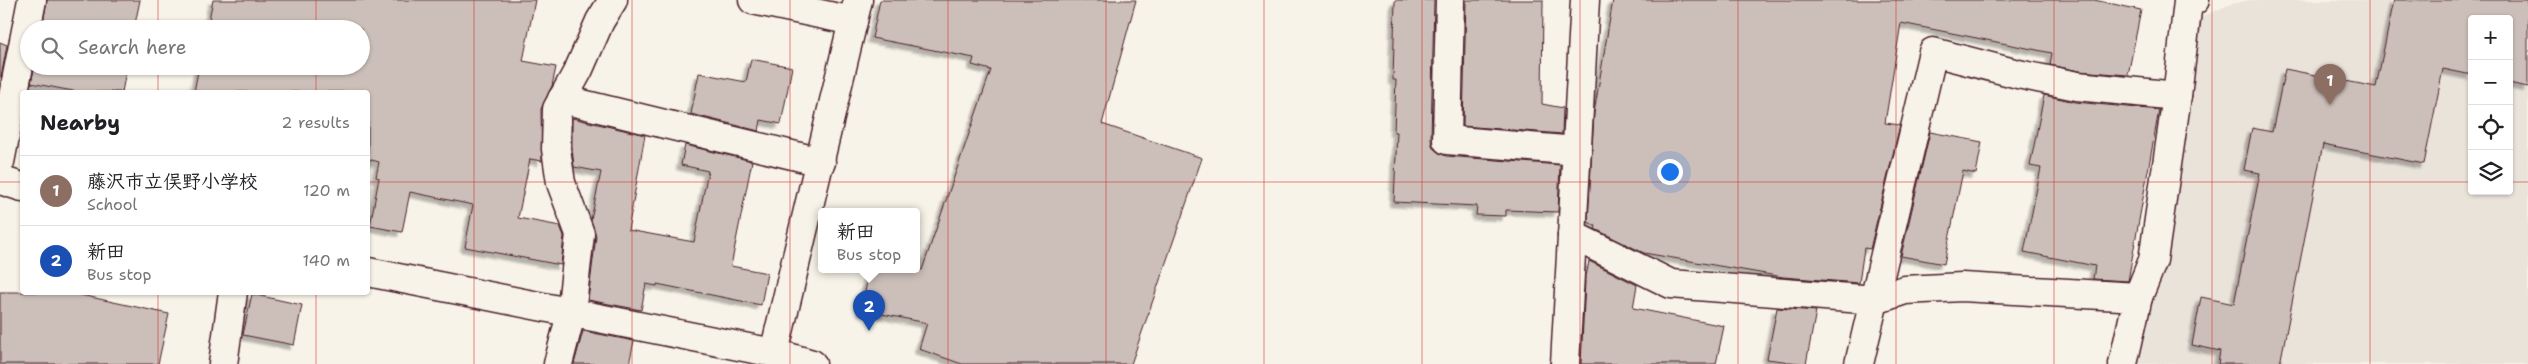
<!DOCTYPE html>
<html lang="en">
<head>
<meta charset="utf-8">
<style>
	:root { --surface:#fff; --page:#f6f6f6; --text:#202124; --muted:#757577; --line:#e0e0e0; --accent:#ea580c }
	body { margin:0; font-family:"Shantell Sans","Klee One",sans-serif; background:var(--page); color:var(--text) }
	.controls { position:absolute; right:15px; top:15px; display:grid; overflow:hidden; border-radius:5px; box-shadow:0 1px 4px #0004 }
	.controls button { width:45px; height:45px; display:grid; place-items:center; padding:0; border:0; border-bottom:1px solid var(--line); background:var(--surface); color:var(--text); font:25px sans-serif }
	.you { position:absolute; left:1669px; top:171px; width:18px; height:18px; margin:-12px; border:4px solid #fff; border-radius:50%; background:#1a73e8; box-shadow:0 0 0 8px #1a73e833 }
	.badge { display:grid; place-items:center; width:32px; height:32px; border-radius:50%; background:var(--accent); color:#fff; font-size:16px; font-weight:700 }
	.pin { position:absolute; translate:-50% -41px; filter:drop-shadow(0 1px 2px #0008) }
	.pin::after { content:''; position:absolute; top:26px; width:18px; height:15px; background:inherit; clip-path:polygon(0 0,100% 0,50% 100%) }
	.popup { position:absolute; left:818px; top:208px; width:102px; height:65px; box-sizing:border-box; display:grid; place-content:center; border-radius:5px; background:var(--surface); filter:drop-shadow(0 1px 4px #0005); font-size:16px; white-space:nowrap; color:var(--muted) }
	.popup b { font-size:19px; color:var(--text) }
	.popup::after { content:''; position:absolute; left:50%; top:100%; margin-left:-10px; border:10px solid transparent; border-top-color:var(--surface) }
	.list { margin:0; padding:0; list-style:none }
	h2 { display:flex; justify-content:space-between; align-items:center; height:65px; margin:0; padding:0 20px; font-size:21px }
	h2 small { font-size:16px; font-weight:400; color:var(--muted) }
	.list li { display:grid; grid-template-columns:32px 1fr auto; gap:15px; align-items:center; box-sizing:border-box; height:70px; padding:0 20px; border-top:1px solid var(--line) }
	.list b { display:block; font-size:19px; white-space:nowrap }
	.list p { margin:0; font-size:16px; white-space:nowrap; color:var(--muted) }
	.list em { font-size:16px; font-style:normal; color:var(--muted) }
	.icon { flex:none; width:28px; height:28px; fill:none; stroke:currentColor; stroke-width:2; stroke-linecap:round; stroke-linejoin:round }
	.map { position:relative; flex:none; width:2528px; height:364px; overflow:hidden }
	.search { position:absolute; background:var(--surface); box-shadow:0 1px 4px #0004; left:20px; top:20px; width:350px; height:55px; display:flex; align-items:center; gap:12px; box-sizing:border-box; padding:0 18px; border-radius:28px; color:var(--muted); font-size:19px }
	.panel { position:absolute; background:var(--surface); box-shadow:0 1px 4px #0004; left:20px; top:90px; width:350px; height:205px; border-radius:5px }
	.map>svg:first-child { display:block }
	.built { fill:#eae3da; fill-rule:evenodd }
	.building { fill:#ccbfb9; stroke:#4a1f2b; filter:url(#shadow) }
	.lines { fill:none; stroke-linecap:round; stroke-linejoin:round }
	.minor-casing { stroke:#4a1f2b; stroke-width:31 }
	.minor { stroke:#f7f3e8; stroke-width:28 }
	.grid { fill:none; stroke:#d62828; stroke-width:1; stroke-opacity:0.55 }
</style>
</head>
<body>
<div class="map">
<svg width="2528" height="364" viewBox="0 0 2528 364">
	<defs>
		<filter id="shadow"><feDropShadow dx="-4.5" dy="4.5" stdDeviation="1" flood-color="#0004"/></filter>
	</defs>
	<rect width="100%" height="100%" fill="#f7f3e8"/>
	<filter id="ink" filterUnits="userSpaceOnUse"><feTurbulence type="fractalNoise" baseFrequency=".02" numOctaves="2"/><feDisplacementMap in="SourceGraphic" scale="10" xChannelSelector="R" yChannelSelector="G"/><feConvolveMatrix kernelMatrix="1 2 1 2 8 2 1 2 1" color-interpolation-filters="sRGB"/></filter>
	<g filter="url(#ink)">
		<path class="built" d="M2251 0H2528V364H2131L2153 279 2166 267 2201 17 2231 4ZM2472 19H2509V191H2472Z"/>
		<g class="building">
			<polygon points="47,0 140,0 134,29 42,29"/>
			<polygon points="213,0 535,0 523,61 556,67 552,86 541,109 542,161 530,159 518,218 560,226 564,236 561,265 465,247 473,205 410,192 402,232 370,226 379,178 376,177 379,162 368,159 368,92 194,92 199,66 361,66 361,29 207,29"/>
			<polygon points="880,0 1136,0 1102,124 1202,158 1131,364 962,364 919,349 927,323 862,310 869,270 922,270 991,70 972,65 974,58 872,38"/>
			<polygon points="1395,0 1434,0 1431,140 1433,148 1439,153 1446,156 1560,165 1558,212 1506,210 1506,216 1476,215 1477,206 1394,202 1397,132 1394,132 1396,80 1393,80"/>
			<polygon points="1466,0 1543,0 1542,104 1563,108 1562,134 1463,126"/>
			<polygon points="1613,0 2094,0 2141,10 2128,75 2079,71 2050,65 2052,53 1901,23 1885,123 1900,125 1870,249 1864,248 1859,283 1783,277 1644,253 1595,229 1596,226 1588,222 1594,113"/>
			<polygon points="2394,0 2528,0 2528,87 2509,83 2509,19 2472,19 2472,75 2443,69 2424,164 2323,144 2280,364 2218,364 2220,351 2192,345 2201,297 2234,304 2260,173 2244,170 2252,128 2272,132 2285,69 2376,87"/>
			<polygon points="0,42 7,45 1,77 0,77"/>
			<polygon points="751,59 792,67 781,124 761,120 759,131 691,114 699,73 746,82"/>
			<polygon points="35,66 127,66 122,92 78,92 31,83"/>
			<polygon points="2044,95 2075,102 2159,110 2128,281 2093,279 2095,266 2024,252 2041,168 2030,166"/>
			<polygon points="572,118 645,135 628,230 694,242 708,171 681,165 685,145 752,161 731,266 767,273 761,305 657,284 657,286 646,284 641,310 588,300 596,236 591,220 601,172 574,167 572,148"/>
			<polygon points="1930,132 1982,142 1976,174 1963,171 1944,264 1901,256"/>
			<polygon points="1589,261 1637,285 1633,308 1724,326 1716,364 1581,364 1585,282"/>
			<polygon points="0,292 67,292 169,314 158,364 0,364"/>
			<polygon points="252,294 302,305 294,345 243,335"/>
			<polygon points="1777,308 1816,311 1806,364 1767,359"/>
			<polygon points="583,331 634,341 629,364 574,364"/>
		</g>
		<g class="lines">
			<g class="minor-casing">
				<g id="minor">
					<polyline points="753,0 853,21"/>
					<polyline points="1450,0 1447,140 1577,151"/>
					<polyline points="562,99 821,162"/>
					<polyline points="0,162 32,0"/>
					<polyline points="0,180 22,187"/>
					<polyline points="1572,235 1671,284 1875,300 1905,290 1962,287 2138,297 2123,364"/>
					<polyline points="368,272 774,353 812,364"/>
					<polyline points="2138,297 2153,260 2177,96"/>
					<polyline points="774,353 858,0"/>
					<polyline points="223,364 233,292"/>
					<polyline points="558,364 571,314 580,234 561,183 556,149 557,109 579,69 600,21 613,0"/>
					<polyline points="1565,364 1585,0"/>
					<polyline points="1859,364 1933,52 2018,74 2077,86 2177,96 2188,2 2195,0"/>
				</g>
			</g>
			<use href="#minor" class="minor"/>
		</g>
	</g>
	<path class="grid" d="M158 0V29M316 0V29M474 0V364M632 0V364M790 0V364M948 0V364M1106 0V364M1264 0V364M1422 0V364M1580 0V364M1738 0V364M1896 0V364M2054 0V364M2212 0V364M2370 0V364M158 66V92M316 66V92M0 182H22M368 182H2472M2509 182H2528M158 292V364M316 292V364"/>
</svg>
<div class="controls">
<button>+</button>
<button>−</button>
<button><svg class="icon" aria-label="locate" viewBox="0 0 24 24"><circle cx="12" cy="12" r="6"/><path d="M12 2v4M12 18v4M2 12h4M18 12h4"/></svg></button>
<button><svg class="icon" aria-label="layers" viewBox="0 0 24 24"><path d="M12 4l9 5-9 5-9-5zM3 14l9 5 9-5"/></svg></button>
</div>
<div class="you"></div>
<div class="pin badge" style="left:2330px;top:105px;background:#8d6e63">1</div>
<div class="pin badge" style="left:869px;top:331px;background:#1a4fb4">2</div>
<div class="popup"><b>新田</b>Bus stop</div>
<div class="search"><svg class="icon" aria-label="search" viewBox="0 0 24 24"><circle cx="10" cy="10" r="6"/><path d="M15 15l6 6"/></svg>Search here</div>
<section class="panel">
<h2>Nearby<small>2 results</small></h2>
<ul class="list">
<li><span class="badge" style="background:#8d6e63">1</span><div><b>藤沢市立俣野小学校</b><p>School</p></div><em>120 m</em></li>
<li><span class="badge" style="background:#1a4fb4">2</span><div><b>新田</b><p>Bus stop</p></div><em>140 m</em></li>
</ul>
</section>
</div>
</body>
</html>
